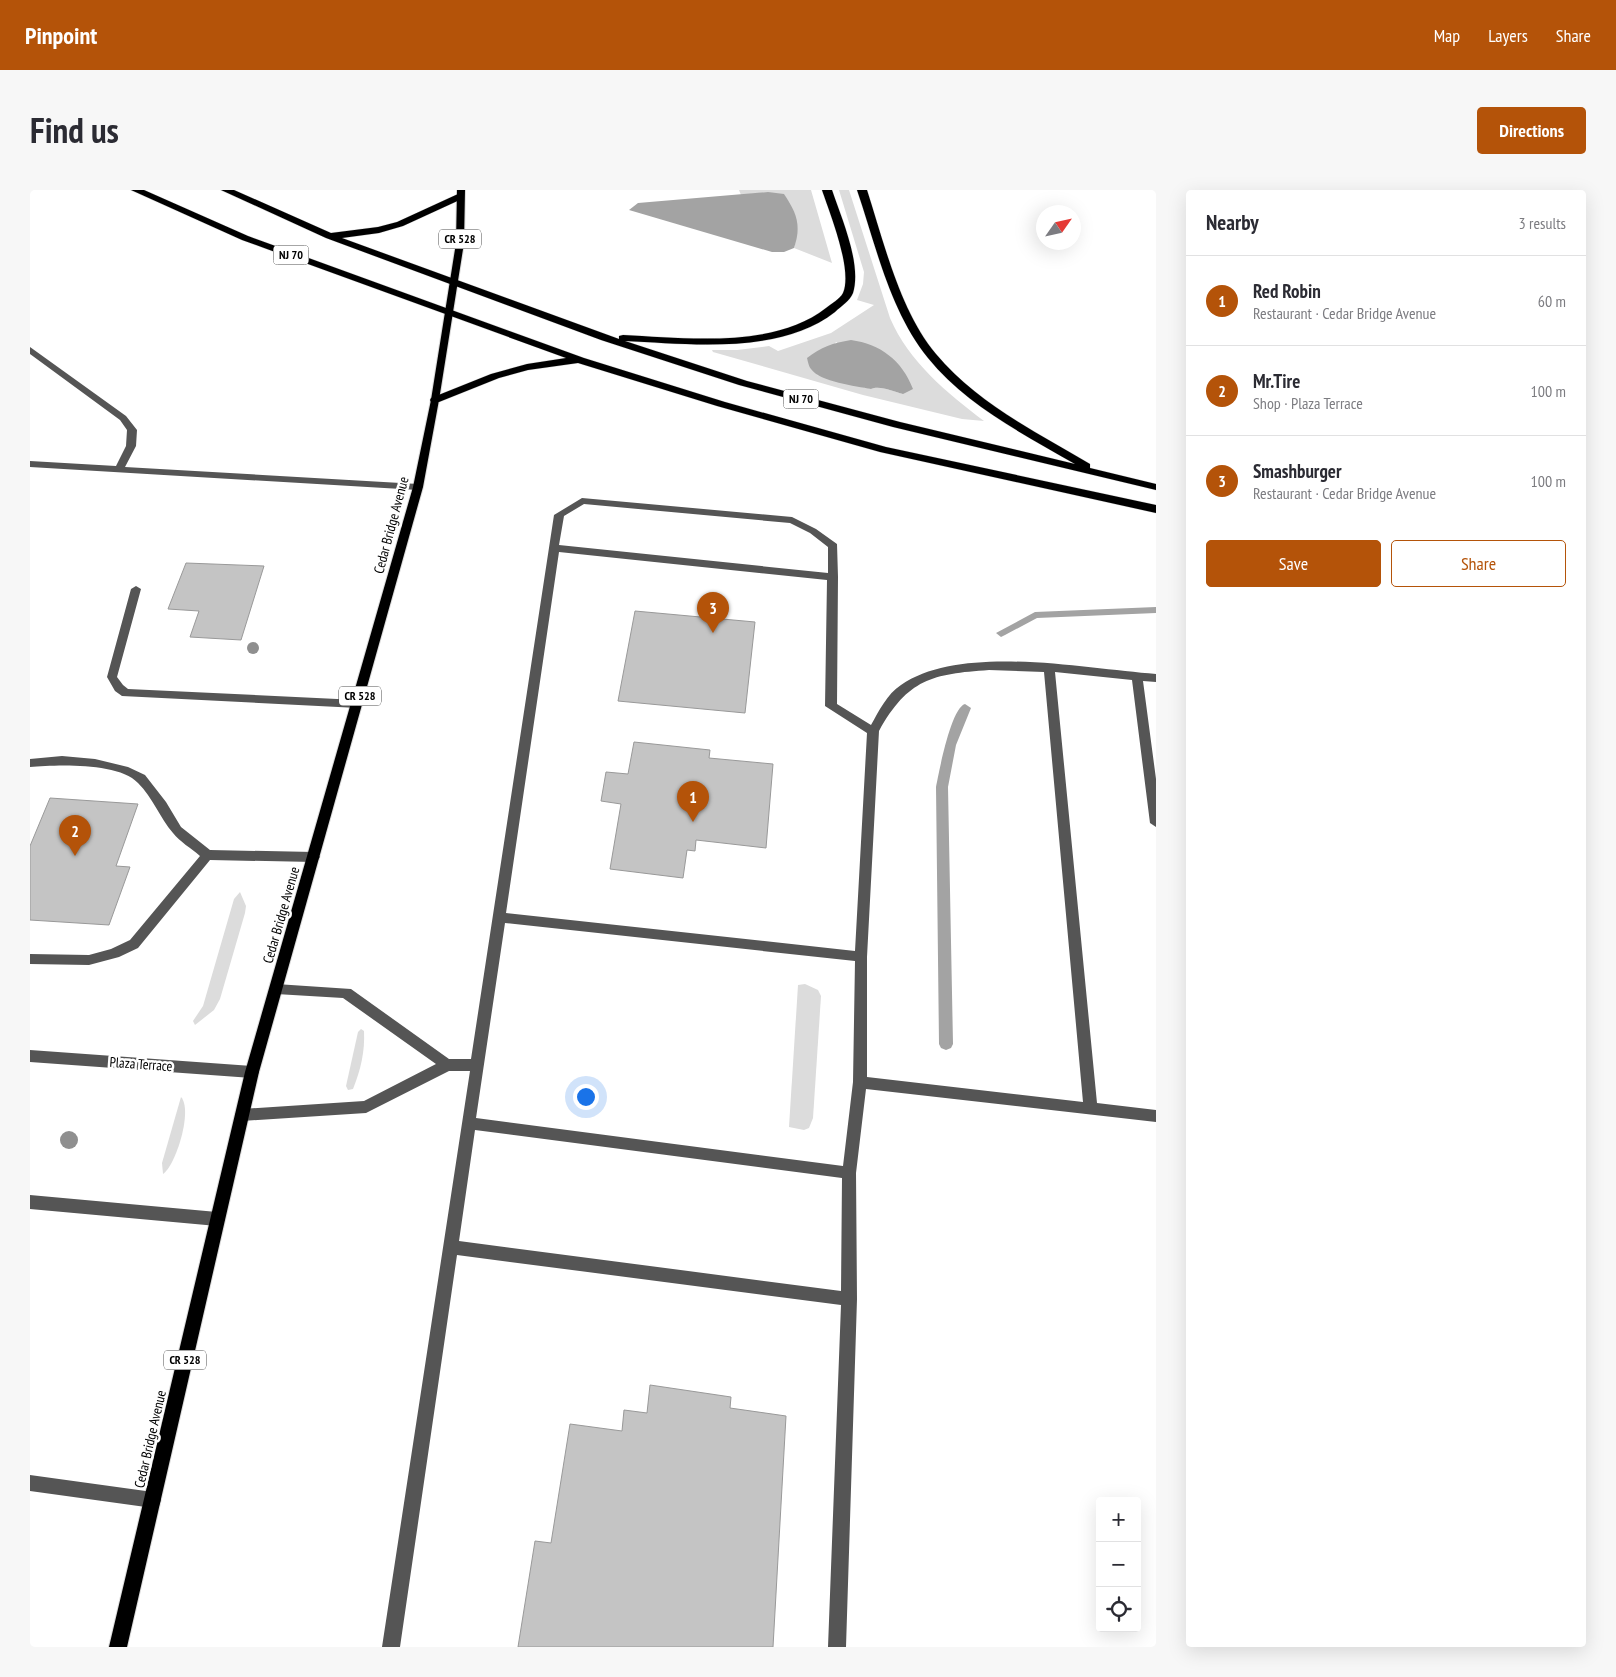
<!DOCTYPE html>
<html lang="en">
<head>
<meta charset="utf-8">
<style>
	:root { --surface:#fff; --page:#f7f7f7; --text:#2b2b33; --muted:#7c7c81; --line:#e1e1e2; --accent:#b45309 }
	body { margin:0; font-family:"PT Sans Narrow",sans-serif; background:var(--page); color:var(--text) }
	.controls { position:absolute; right:15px; bottom:15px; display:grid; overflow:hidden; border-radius:5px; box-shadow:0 5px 20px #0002 }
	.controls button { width:45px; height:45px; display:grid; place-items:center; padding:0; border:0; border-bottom:1px solid var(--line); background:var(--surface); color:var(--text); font:25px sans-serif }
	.compass { position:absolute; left:1006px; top:15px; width:45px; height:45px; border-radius:50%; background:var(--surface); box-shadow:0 5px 20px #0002; rotate:56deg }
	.you { position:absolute; left:555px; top:906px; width:18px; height:18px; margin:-12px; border:4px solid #fff; border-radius:50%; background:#1a73e8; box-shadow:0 0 0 8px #1a73e833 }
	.badge { display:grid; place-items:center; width:32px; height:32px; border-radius:50%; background:var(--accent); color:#fff; font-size:16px; font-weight:700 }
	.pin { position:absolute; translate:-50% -41px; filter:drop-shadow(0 1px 2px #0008) }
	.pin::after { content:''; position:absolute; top:26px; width:18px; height:15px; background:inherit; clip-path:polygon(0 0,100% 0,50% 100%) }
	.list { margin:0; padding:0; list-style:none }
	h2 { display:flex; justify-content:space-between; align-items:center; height:65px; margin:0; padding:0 20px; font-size:21px }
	h2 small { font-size:16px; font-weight:400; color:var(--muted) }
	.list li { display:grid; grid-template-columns:32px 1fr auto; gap:15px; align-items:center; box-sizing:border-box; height:90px; padding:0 20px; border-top:1px solid var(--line) }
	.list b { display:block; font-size:19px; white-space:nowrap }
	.list p { margin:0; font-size:16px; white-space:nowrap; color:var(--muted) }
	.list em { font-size:16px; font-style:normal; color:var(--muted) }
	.actions { display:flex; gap:10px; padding:15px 20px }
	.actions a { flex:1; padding:11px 0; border:1px solid var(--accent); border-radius:5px; text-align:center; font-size:18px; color:var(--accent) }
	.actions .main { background:var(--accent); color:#fff }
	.icon { flex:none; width:28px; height:28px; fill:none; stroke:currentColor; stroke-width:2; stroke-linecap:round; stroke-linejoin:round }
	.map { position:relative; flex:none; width:1126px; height:1457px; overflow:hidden; border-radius:5px }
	header { display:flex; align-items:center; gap:30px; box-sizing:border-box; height:70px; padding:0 25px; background:var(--accent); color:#fff }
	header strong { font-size:24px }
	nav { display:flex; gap:28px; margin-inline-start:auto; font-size:18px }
	.intro { display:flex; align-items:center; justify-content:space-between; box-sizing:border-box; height:120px; padding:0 30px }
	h1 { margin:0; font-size:35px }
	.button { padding:12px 22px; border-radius:5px; background:var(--accent); color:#fff; font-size:18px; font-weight:700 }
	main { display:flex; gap:30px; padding:0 30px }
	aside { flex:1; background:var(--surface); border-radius:5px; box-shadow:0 5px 20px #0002 }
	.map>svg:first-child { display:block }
	.green { fill:#dcdcdc; fill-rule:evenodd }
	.water { fill:#a3a3a3 }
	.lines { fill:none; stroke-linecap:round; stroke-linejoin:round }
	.stream { fill:#a3a3a3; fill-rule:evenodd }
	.building { fill:#c4c4c4; stroke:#999 }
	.major-casing { stroke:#dbdbdb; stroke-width:2 }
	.highway-casing { stroke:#dbdbdb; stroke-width:1 }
	.minor { fill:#555; fill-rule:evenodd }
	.major { fill:#000; fill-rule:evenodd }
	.highway { fill:#000; fill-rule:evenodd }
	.tree { fill:#8f8f8f }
	.labels { text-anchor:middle; stroke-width:5; stroke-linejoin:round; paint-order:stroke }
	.shield { fill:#fff; stroke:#4c4c4c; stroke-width:1 }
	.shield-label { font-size:12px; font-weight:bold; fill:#000 }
	.street-label { font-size:14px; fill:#000; stroke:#fff }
</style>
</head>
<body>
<header>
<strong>Pinpoint</strong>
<nav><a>Map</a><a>Layers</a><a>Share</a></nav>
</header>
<div class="intro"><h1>Find us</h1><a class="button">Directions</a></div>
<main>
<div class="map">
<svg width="1126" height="1457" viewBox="0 0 1126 1457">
	<rect width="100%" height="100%" fill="#fff"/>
	<g class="green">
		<polygon points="709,0 781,0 802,73 764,58 766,51 738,2 711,5"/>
		<path d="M809 0H819L860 128C879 172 917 203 954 231L932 229 833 205 683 162 682 160H707L739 156 748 161 801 143 844 115 827 110 833 94 834 82ZM806 152 873 204C864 202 850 195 841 199L787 185Z"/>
		<polygon points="210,702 216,716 215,723 190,809 184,820 165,835 163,831 173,816 204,709"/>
		<polygon points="775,794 788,800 791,806 783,928 779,938 774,940 759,937 768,795"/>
		<path d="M331 839 334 841C335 861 331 879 323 899L318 900 316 896 328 842Z"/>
		<path d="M151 907C163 920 146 975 133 984L132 973Z"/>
	</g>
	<g class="water">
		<path d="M738 2 754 4C766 22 772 35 764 58L754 62H742L599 20 608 13Z"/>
		<path d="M821 150C850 154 872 170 883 199L873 204C864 202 850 195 841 199 826 196 790 192 781 179 779 177 778 172 777 168 791 157 803 153 821 150Z"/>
	</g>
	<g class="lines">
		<g class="stream">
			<polygon points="1126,417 1126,423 1007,428 975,445 971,447 966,443 1005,422"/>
			<path d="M935 514 941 518 926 555 918 597 923 854 921 858 916 860 911 858 909 854 906 597C909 582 921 518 935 514Z"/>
		</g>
	</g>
	<g class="building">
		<polygon points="156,373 234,376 211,450 160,447 169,421 138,419"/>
		<polygon points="605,421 725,432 715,523 588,511"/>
		<polygon points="604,552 680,560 679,568 743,574 736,658 666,650 665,661 657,660 653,688 580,679 591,614 571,611 576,582 598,584"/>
		<polygon points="20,608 108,614 86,676 100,677 79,735 0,730 0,656"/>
		<polygon points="620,1195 701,1207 700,1218 756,1226 743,1457 488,1457 505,1351 521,1353 540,1234 592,1241 594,1220 617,1223"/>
	</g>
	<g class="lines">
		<g class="major-casing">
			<polygon id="major" points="427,0 435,0 434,53 409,210 393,297 229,882 97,1457 79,1457 215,882 383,297 401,210 426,53"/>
		</g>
		<g class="highway-casing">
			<g id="highway">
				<polygon points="101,0 114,0 218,46 554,168 695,212 856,257 1126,315 1126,323 850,262 687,216 548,173 498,180 469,188 409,212 401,212 400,210 401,208 461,184 497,174 536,168 212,50"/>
				<path d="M191 0H204L301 43 348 37 367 32 428 4H434V8L373 36 349 43 312 48 589 149V146L593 145C655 148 744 159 796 118 801 114 810 109 813 103 823 80 800 24 792 0H802C811 27 832 74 823 103 820 111 811 116 805 122 750 165 660 154 595 151L717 191 870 232 1045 274C993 244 936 215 898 168 860 121 846 56 827 0H837C854 53 870 121 906 164 947 213 1006 242 1060 274V278L1126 294V300L863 237 709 195 571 150 296 48Z"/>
			</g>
		</g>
		<g class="minor">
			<polygon points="0,157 96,226 107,240 106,256 95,277 388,294 393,297 388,300 0,277 0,271 86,276 96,256 97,240 90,230 0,164"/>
			<path d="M552 308 762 327 786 339 807 354 808 387 807 514 841 535C849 521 857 504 871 495 931 453 1055 479 1126 484V492L1113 491 1126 589V637L1120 633 1102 490 1025 482 1067 913 1126 920V932L836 899 826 983 827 1109 816 1457H798L811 1115 427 1065 370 1457H352L440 881H419L336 923 212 931 207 929 205 925 207 921 212 919 334 911 406 874 313 808 246 804 241 803 240 799 241 795 246 794 321 799 419 869H441L524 325ZM554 314 760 333 780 343 798 357V383L529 355 534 326ZM529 362 797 390 795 516 837 543 825 761 476 723ZM959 480 1014 482 1053 912 837 887V767L849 541C878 489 902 484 959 480ZM475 733 825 771 823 892 813 976 446 928ZM445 940 812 988 811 1101 429 1051Z"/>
			<polygon points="106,396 111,399 87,487 93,495 98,499 328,510 334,514 328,518 92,506 85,501 77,487 101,399"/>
			<path d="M32 566 65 569 98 577 115 585 136 612 151 637 180 660 284 662 288 664 290 667 288 670 284 672 180 670 108 758 89 767 59 775 0 774V764L59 765 81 759 100 750 170 666C161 658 150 652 143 643 130 628 123 608 108 593 88 572 26 575 0 577V569Z"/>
			<polygon points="0,860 222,876 227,878 229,882 227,886 222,888 0,872"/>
			<polygon points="0,1005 187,1022 192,1024 194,1029 192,1034 187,1036 0,1019"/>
			<polygon points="0,1285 123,1302 129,1304 131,1310 129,1316 123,1318 0,1301"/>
		</g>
		<use href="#major" class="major"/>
		<use href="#highway" class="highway"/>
	</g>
	<g class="tree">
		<circle cx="223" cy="458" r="6"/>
		<circle cx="39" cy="950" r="9"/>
	</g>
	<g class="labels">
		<g class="shield">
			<rect x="409" y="39.5" width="42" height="19" rx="4"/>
			<rect x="243.5" y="55.5" width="35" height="19" rx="4"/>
			<rect x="753.5" y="199.5" width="35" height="19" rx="4"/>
			<rect x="309" y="496.5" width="42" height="19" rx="4"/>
			<rect x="134" y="1160.5" width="42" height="19" rx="4"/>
		</g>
		<g class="shield-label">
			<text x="430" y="53">CR 528</text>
			<text x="261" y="69">NJ 70</text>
			<text x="771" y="213">NJ 70</text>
			<text x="330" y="510">CR 528</text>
			<text x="155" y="1174">CR 528</text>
		</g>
		<g class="street-label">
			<text transform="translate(361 335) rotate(-75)" y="5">Cedar Bridge Avenue</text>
			<text transform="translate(251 725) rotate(-74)" y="5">Cedar Bridge Avenue</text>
			<text transform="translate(111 874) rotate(4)" y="5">Plaza Terrace</text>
			<text transform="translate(120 1249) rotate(-77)" y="5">Cedar Bridge Avenue</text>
		</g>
	</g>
</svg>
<div class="controls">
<button>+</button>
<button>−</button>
<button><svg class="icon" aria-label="locate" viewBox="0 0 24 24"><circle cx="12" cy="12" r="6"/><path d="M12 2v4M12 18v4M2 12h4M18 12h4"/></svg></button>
</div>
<svg class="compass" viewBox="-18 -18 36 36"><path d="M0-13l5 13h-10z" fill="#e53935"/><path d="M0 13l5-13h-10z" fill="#7c7c81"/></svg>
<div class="you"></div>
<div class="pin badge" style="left:663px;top:632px">1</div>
<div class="pin badge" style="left:45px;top:666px">2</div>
<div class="pin badge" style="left:683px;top:443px">3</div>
</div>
<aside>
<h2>Nearby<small>3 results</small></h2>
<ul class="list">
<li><span class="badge">1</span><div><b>Red Robin</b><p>Restaurant · Cedar Bridge Avenue</p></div><em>60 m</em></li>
<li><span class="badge">2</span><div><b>Mr.Tire</b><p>Shop · Plaza Terrace</p></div><em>100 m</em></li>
<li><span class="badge">3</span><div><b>Smashburger</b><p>Restaurant · Cedar Bridge Avenue</p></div><em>100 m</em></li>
</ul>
<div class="actions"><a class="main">Save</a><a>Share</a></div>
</aside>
</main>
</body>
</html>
